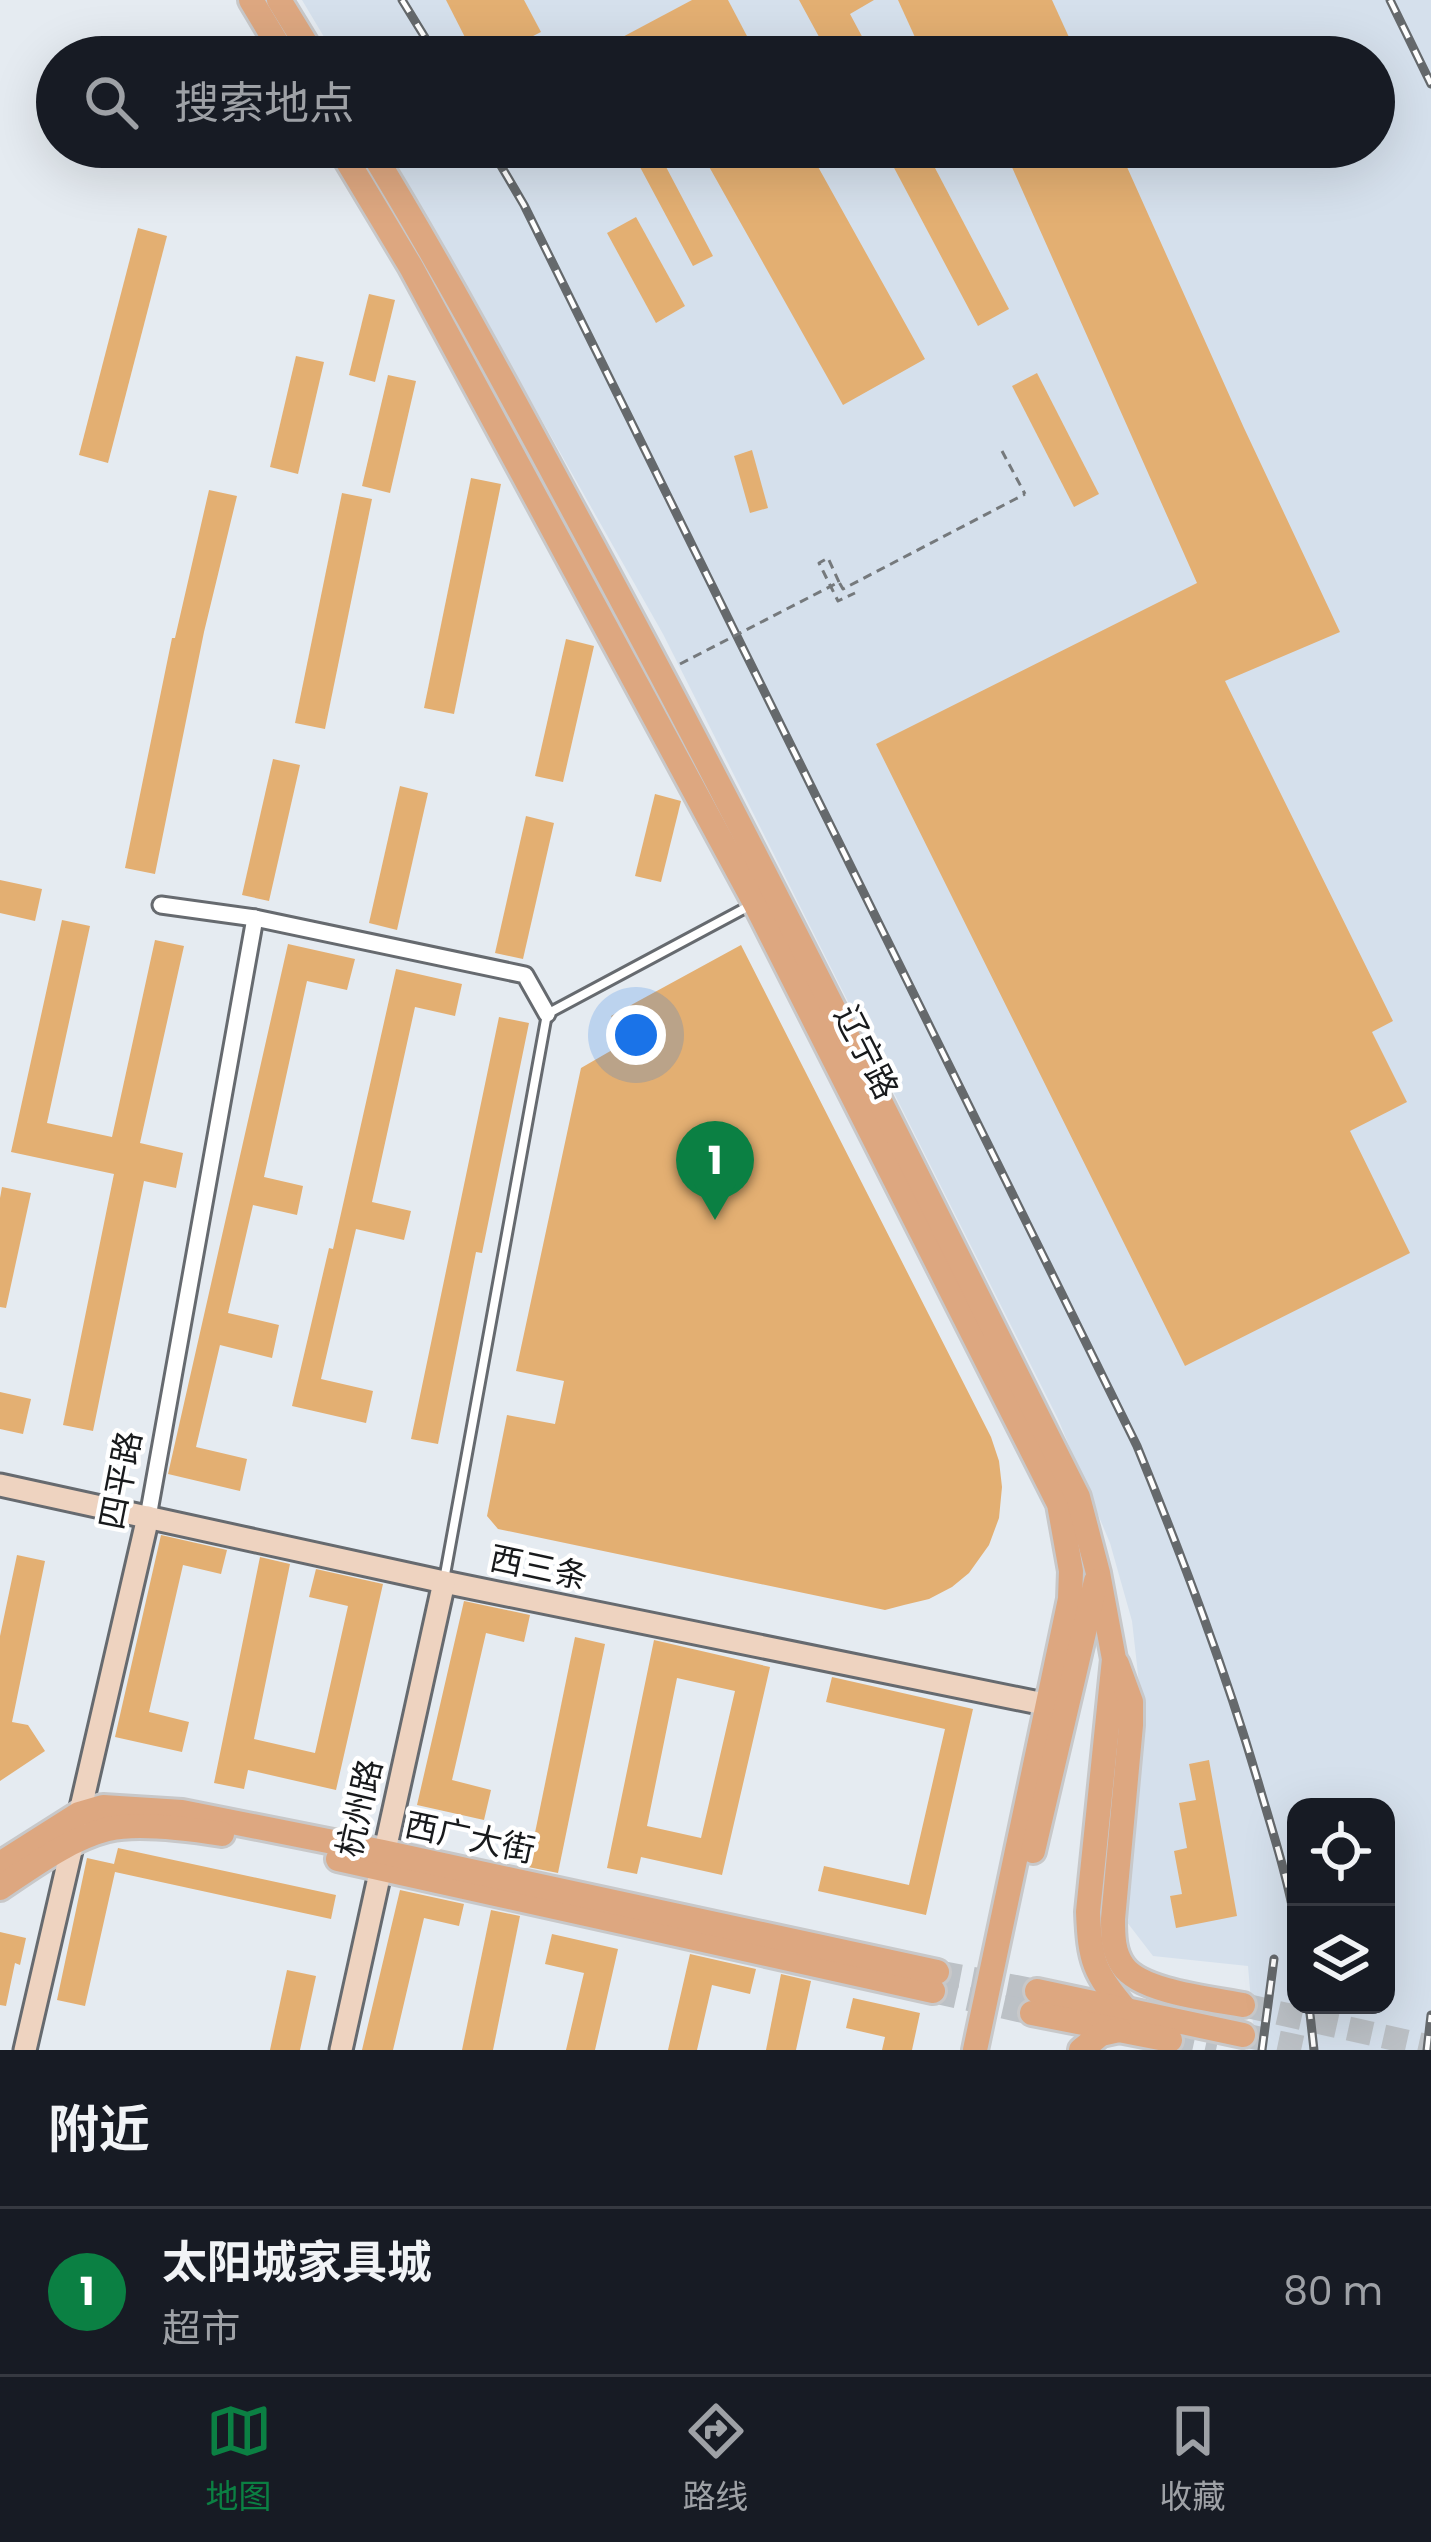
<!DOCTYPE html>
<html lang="zh">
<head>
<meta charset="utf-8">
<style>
	:root { --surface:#171b24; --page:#20242c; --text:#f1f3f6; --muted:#9ea1a6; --line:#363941; --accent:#0b8043 }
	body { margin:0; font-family:Poppins,"Noto Sans SC",sans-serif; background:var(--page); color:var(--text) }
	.controls { position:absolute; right:36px; bottom:36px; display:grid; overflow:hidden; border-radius:24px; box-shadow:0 12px 48px #0002 }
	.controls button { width:108px; height:108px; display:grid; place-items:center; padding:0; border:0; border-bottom:3px solid var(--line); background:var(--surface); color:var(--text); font:60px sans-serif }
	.you { position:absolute; left:636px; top:1035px; width:42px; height:42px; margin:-30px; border:9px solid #fff; border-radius:50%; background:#1a73e8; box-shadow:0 0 0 18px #1a73e833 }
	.badge { display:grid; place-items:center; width:78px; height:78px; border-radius:50%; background:var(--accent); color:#fff; font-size:39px; font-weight:700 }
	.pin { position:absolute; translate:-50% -99px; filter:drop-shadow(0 3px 6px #0008) }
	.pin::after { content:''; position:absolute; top:63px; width:42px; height:36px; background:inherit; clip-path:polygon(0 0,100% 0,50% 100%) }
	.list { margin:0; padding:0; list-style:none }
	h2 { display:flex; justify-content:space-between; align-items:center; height:156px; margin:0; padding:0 48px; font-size:51px }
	h2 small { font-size:39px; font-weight:400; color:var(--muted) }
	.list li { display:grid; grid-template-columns:78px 1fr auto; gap:36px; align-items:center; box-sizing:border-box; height:168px; padding:0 48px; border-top:3px solid var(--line) }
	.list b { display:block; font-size:45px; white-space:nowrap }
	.list p { margin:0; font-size:39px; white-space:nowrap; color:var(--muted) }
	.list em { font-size:39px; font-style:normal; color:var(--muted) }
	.icon { flex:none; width:66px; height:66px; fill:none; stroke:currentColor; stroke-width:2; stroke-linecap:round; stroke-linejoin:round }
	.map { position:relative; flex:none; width:1431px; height:2050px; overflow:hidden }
	.search { position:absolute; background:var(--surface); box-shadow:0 12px 48px #0002; left:36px; right:36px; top:36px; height:132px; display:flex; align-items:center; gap:30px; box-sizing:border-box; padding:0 42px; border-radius:66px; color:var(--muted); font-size:45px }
	.sheet { height:324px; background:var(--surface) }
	nav { display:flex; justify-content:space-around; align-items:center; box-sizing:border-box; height:168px; border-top:3px solid var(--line); background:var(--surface); font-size:33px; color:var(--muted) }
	nav a { display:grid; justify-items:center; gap:6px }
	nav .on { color:var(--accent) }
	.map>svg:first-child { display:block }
	.built { fill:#d5e0ec; fill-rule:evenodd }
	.building { fill:#e3af72; fill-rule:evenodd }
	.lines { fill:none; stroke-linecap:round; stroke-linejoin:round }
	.primary-tunnel { stroke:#bcc1c6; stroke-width:24; stroke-dasharray:24 12; stroke-linecap:butt }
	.lane-casing { stroke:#666a6f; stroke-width:14 }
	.street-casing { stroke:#666a6f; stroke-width:21 }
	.secondary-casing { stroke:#666a6f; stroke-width:27 }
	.primary-casing { stroke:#c8c8c9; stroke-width:30 }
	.path { stroke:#75797c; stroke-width:3; stroke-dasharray:9 6; stroke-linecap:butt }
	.lane { stroke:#fff; stroke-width:8 }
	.street { stroke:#fff; stroke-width:15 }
	.secondary { stroke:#eed3c0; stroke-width:21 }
	.primary { stroke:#dda780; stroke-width:24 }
	.rail-casing { stroke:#65696c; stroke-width:9 }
	.rail { stroke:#fff; stroke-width:4.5; stroke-dasharray:14; stroke-linecap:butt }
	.path-bridge { stroke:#75797c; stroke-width:3; stroke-dasharray:9 6; stroke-linecap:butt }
	.labels { text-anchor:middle; stroke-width:9; stroke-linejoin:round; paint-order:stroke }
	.street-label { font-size:33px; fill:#181a1c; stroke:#fff }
</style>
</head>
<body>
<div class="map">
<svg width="1431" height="2050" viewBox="0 0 1431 2050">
	<rect width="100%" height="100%" fill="#e5ebf1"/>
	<path class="built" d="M302 0H1431V2050H1247L1253 2025 1248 1966 1153 1956 1123 1917 1135 1826 1142 1710 1132 1621 1110 1543 1058 1419 663 634 387 147H1374V57H336ZM1296 1807H1386V2005H1296Z"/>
	<g class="building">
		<polygon points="446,0 524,0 541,32 492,57 475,57"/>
		<polygon points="692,0 728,0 758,57 585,57"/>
		<polygon points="799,0 874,0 850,14 873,57 830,57"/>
		<polygon points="898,0 1052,0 1078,57 924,57"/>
		<polygon points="586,147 807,147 925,359 843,405 698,147 665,165 713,256 693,266 633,154 594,168"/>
		<polygon points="883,147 924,147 1009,309 978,326"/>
		<polygon points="1003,147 1118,147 1244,428 1340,632 1225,681 1393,1021 1372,1032 1407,1102 1350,1131 1410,1253 1185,1366 876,744 1197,583"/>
		<polygon points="636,217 685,306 656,323 607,233"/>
		<polygon points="138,228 167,236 108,463 79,455"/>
		<polygon points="369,294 395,300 375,382 349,375"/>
		<polygon points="296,356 324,362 298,474 270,467"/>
		<polygon points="1037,373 1099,494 1074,507 1012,386"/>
		<polygon points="388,375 416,381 390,493 362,486"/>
		<polygon points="752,450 768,508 750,513 734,456"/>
		<polygon points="471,478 501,484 454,714 424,708"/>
		<polygon points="209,490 237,496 204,632 155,874 125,868 172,638 175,638"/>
		<polygon points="342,493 372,499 325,729 295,723"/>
		<polygon points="566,639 594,646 563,782 535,776"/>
		<polygon points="273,759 300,765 269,901 242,895"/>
		<polygon points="400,786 428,793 397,930 369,923"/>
		<polygon points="655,794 681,801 661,882 635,876"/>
		<polygon points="526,816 554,823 523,959 495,953"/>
		<polygon points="0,880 42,889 35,921 0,913"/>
		<polygon points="62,920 90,926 47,1123 112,1137 155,940 184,946 140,1143 183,1153 176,1188 144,1181 93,1431 63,1425 114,1174 11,1152"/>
		<polygon points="288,944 355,959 347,990 307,981 264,1177 303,1186 297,1215 253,1205 228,1313 279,1325 272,1358 220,1345 196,1447 247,1459 240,1491 168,1474"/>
		<polygon points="741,945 991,1437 999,1461 1002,1487 999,1518 989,1545 969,1573 952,1587 929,1599 904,1605 885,1610 498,1529 487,1516 507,1415 555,1424 564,1381 516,1371 581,1068 626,1042 611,1016"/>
		<polygon points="396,969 462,984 455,1016 415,1007 372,1202 411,1211 404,1240 356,1229 321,1379 373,1391 366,1423 292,1406 329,1248 333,1249"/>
		<polygon points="499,1017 529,1023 482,1253 476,1252 438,1444 411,1439"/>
		<polygon points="2,1187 31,1193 6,1308 0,1307 0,1198"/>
		<polygon points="0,1392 31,1399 23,1434 0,1429"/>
		<polygon points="161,1535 227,1550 221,1574 183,1565 149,1712 189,1722 182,1752 115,1737"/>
		<polygon points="17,1555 45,1561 12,1722 28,1725 45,1751 0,1781 0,1636"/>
		<polygon points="260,1557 290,1564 254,1739 315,1753 348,1606 309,1597 316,1569 383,1584 336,1790 248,1770 244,1789 214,1783"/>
		<polygon points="464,1601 530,1615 524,1642 486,1633 452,1780 491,1790 484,1820 417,1805"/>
		<polygon points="575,1637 605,1644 558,1873 528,1867"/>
		<path d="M654 1640 770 1667 722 1875 641 1857 637 1874 607 1868ZM677 1678 735 1691 701 1838 647 1826Z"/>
		<polygon points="832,1677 973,1709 926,1915 818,1891 824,1866 909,1885 945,1729 826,1702"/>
		<polygon points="1209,1760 1237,1916 1176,1928 1170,1896 1182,1894 1174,1851 1187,1848 1179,1803 1196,1800 1189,1764"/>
		<polygon points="118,1848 336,1895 331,1919 115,1872 85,2006 57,2000 87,1858 114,1864"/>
		<polygon points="400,1890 464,1904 459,1926 424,1918 393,2050 362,2050"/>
		<polygon points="491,1910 520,1916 493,2050 462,2050"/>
		<polygon points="0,1932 26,1938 20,1965 15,1963 6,2006 0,2005"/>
		<polygon points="552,1934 618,1949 595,2050 566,2050 584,1973 545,1964"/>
		<polygon points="690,1954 756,1969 750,1994 712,1985 697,2050 668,2050"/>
		<polygon points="287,1970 316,1976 300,2050 270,2050"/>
		<polygon points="781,1974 811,1981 796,2050 766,2050"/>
		<polygon points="853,1998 920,2013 912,2050 882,2050 885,2037 846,2028"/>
	</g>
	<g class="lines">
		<g class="primary-tunnel">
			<polyline points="937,1972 1037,1991"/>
			<polyline points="933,1991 1032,2013"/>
			<polyline points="1243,2005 1431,2047"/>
			<polyline points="1243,2035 1314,2050"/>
			<polyline points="1170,2040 1216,2050"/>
		</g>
		<g class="lane-casing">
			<polyline id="lane" points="444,1580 547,1014 751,905"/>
		</g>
		<g class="street-casing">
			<g id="street">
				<polyline points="161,905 255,918 525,975 547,1014"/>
				<polyline points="148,1517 255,918"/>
			</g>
		</g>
		<g class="secondary-casing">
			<g id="secondary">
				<polyline points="0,1485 444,1582 1059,1707"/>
				<polyline points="25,2050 148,1517"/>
				<polyline points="341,2050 444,1582"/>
			</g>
		</g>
		<g class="primary-casing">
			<g id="primary">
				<polyline points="251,0 285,57"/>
				<polyline points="279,0 314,57"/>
				<polyline points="339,147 411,267 755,903 1059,1504 1071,1571 1070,1599 975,2050"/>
				<path d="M369 147C448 276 519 410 591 543 761 857 918 1178 1078 1497L1098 1573 1114 1659 1088 1912C1090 1961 1094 1973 1126 2010"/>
				<path d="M1117 1664 1131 1702V1725L1113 1919C1113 1935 1113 1952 1123 1966 1141 1992 1212 1999 1243 2005"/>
				<polyline points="1033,1851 1096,1581"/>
				<polyline points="338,1859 933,1991"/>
				<polyline points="0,1864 79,1814 103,1807 182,1812 383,1852 937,1972"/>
				<path d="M0 1888C33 1866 69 1839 108 1829 139 1822 190 1829 222 1834"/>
				<polyline points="1037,1991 1243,2035"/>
				<polyline points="1032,2013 1170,2040"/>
				<polyline points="1081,2050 1101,2034 1119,2030"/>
			</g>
		</g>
		<g class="path">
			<polyline points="1002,451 1025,494"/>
			<polyline points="839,582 828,558 819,563 838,601 855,593"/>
		</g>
		<use href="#lane" class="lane"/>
		<use href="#street" class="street"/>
		<use href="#secondary" class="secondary"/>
		<use href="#primary" class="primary"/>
		<g class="rail-casing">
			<g id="rail">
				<polyline points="402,0 437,57"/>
				<polyline points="1390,0 1431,84"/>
				<path d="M490 147 524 205 1137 1446C1183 1559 1227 1674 1261 1792 1274 1836 1288 1880 1296 1926"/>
				<polyline points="1309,2005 1314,2050"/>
				<polyline points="1262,2050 1274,1959"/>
				<polyline points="1427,2050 1431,2015"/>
			</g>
		</g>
		<use href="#rail" class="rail"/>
		<polyline class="path-bridge" points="680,664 839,582 843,589 1025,494"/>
	</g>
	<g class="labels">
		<g class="street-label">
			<text transform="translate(867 1052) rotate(63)" y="12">辽宁路</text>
			<text transform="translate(120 1480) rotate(-79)" y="12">四平路</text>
			<text transform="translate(539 1567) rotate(12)" y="12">西三条</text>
			<text transform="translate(359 1808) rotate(-77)" y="12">杭州路</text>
			<text transform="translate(470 1837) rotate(12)" y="12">西广大街</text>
		</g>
	</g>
</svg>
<div class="controls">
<button><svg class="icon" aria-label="locate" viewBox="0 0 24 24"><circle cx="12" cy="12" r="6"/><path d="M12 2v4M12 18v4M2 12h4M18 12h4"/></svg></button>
<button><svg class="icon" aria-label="layers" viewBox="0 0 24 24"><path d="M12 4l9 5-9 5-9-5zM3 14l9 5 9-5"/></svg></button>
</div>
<div class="you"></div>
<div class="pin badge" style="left:715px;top:1220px">1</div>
<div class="search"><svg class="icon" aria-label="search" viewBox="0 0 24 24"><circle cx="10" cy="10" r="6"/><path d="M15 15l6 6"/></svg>搜索地点</div>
</div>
<section class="sheet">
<h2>附近<small></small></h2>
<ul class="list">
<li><span class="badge">1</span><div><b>太阳城家具城</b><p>超市</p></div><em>80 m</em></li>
</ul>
</section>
<nav>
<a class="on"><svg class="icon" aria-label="map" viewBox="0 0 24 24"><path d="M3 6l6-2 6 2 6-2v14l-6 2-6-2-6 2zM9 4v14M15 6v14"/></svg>地图</a>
<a><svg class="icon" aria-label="directions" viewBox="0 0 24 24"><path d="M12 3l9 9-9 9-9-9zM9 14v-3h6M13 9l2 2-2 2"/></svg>路线</a>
<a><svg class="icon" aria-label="saved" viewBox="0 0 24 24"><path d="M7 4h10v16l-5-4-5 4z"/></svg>收藏</a>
</nav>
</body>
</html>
